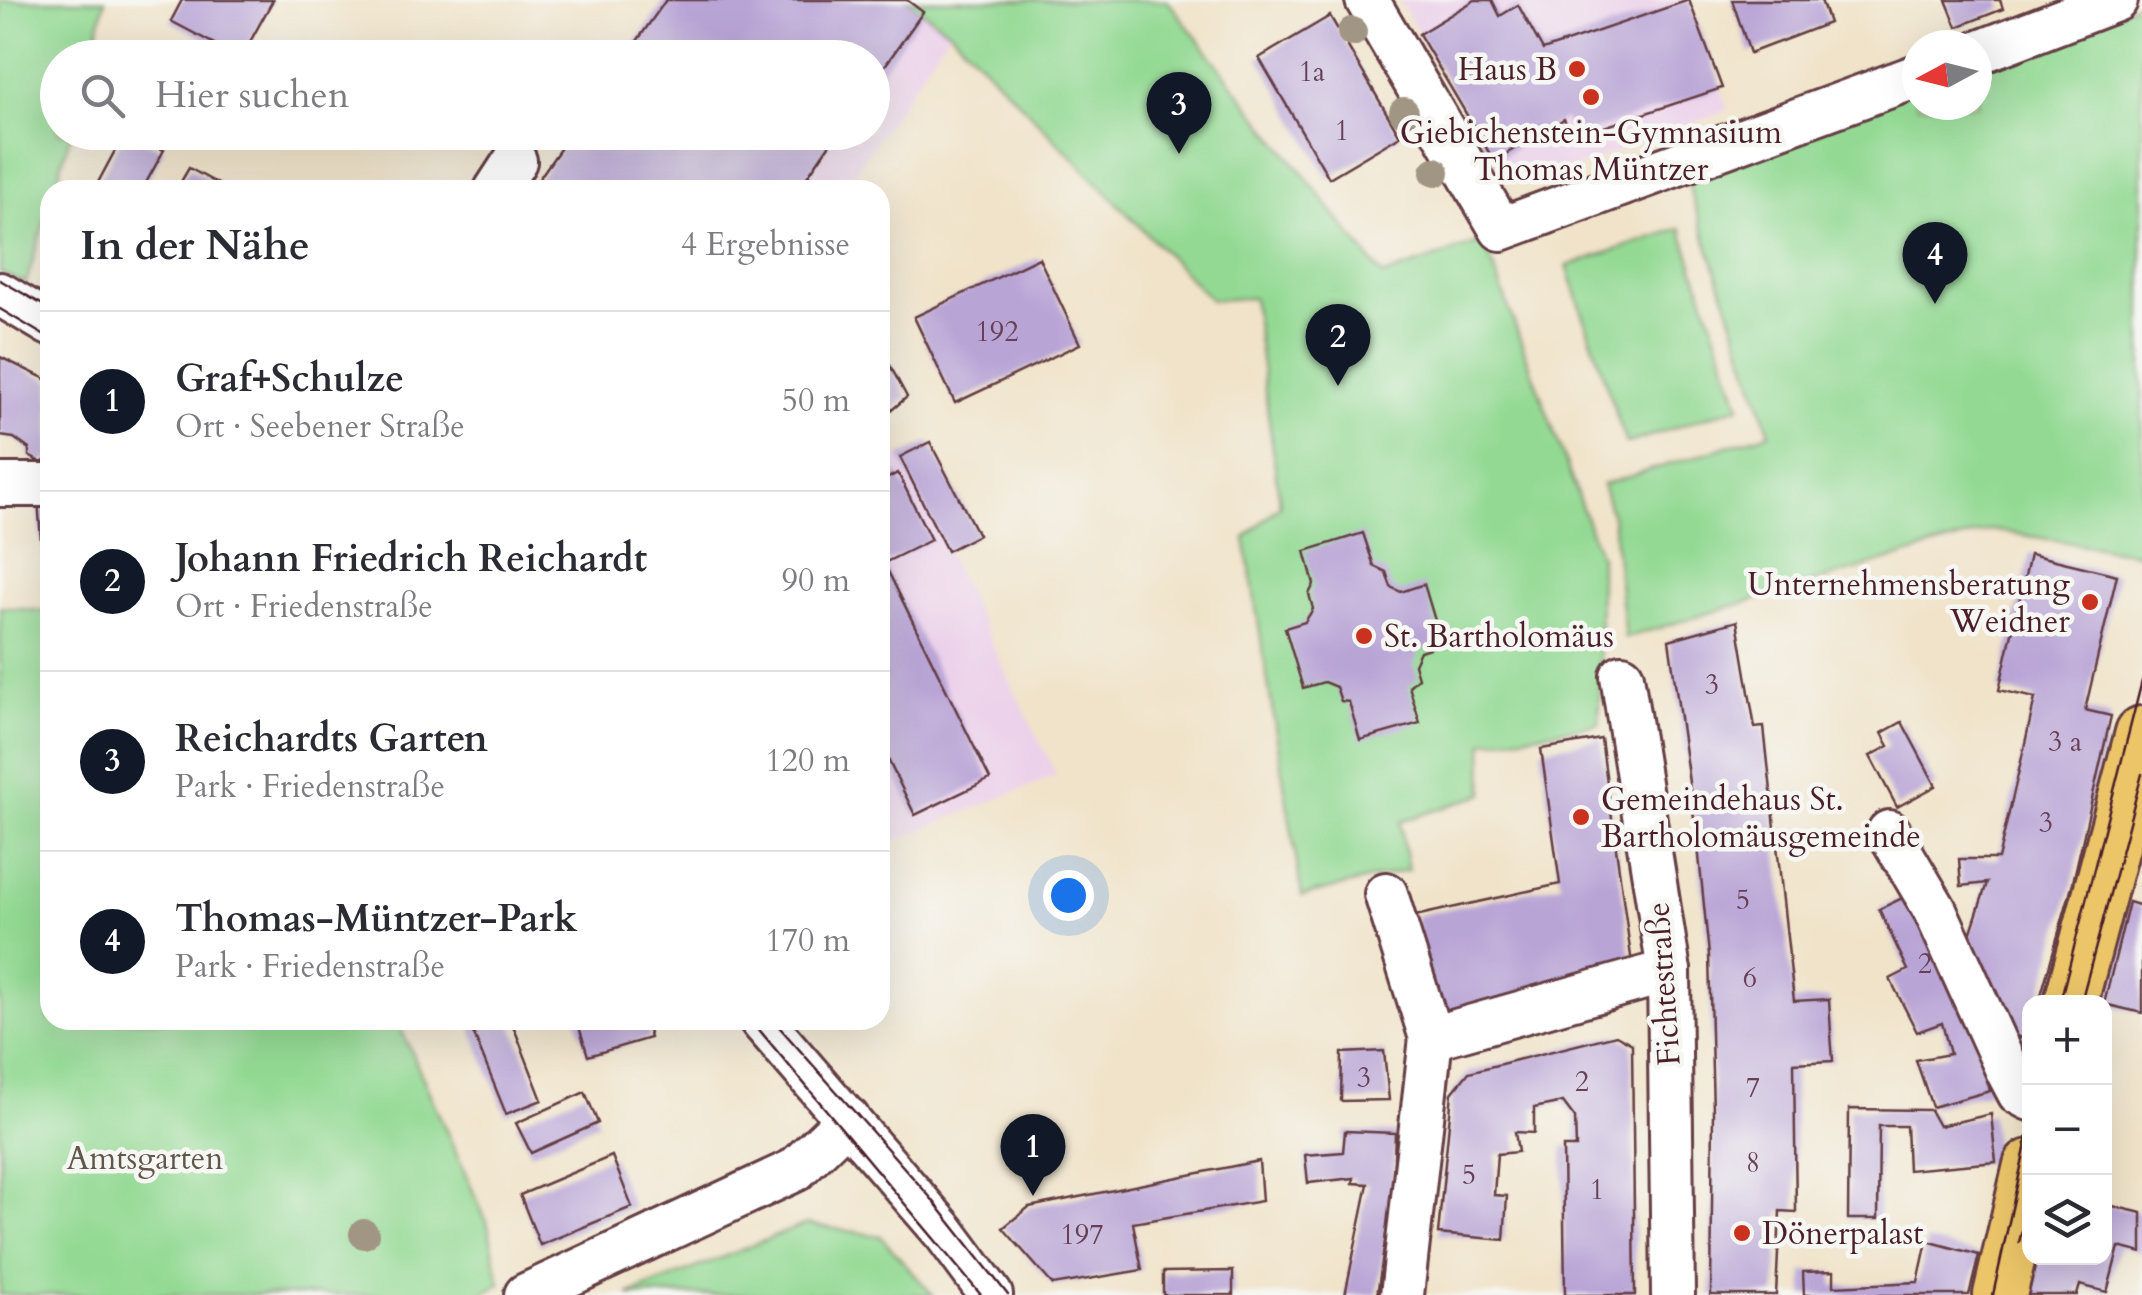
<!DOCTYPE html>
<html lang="de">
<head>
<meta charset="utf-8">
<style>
	:root { --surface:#fff; --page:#f7f7f7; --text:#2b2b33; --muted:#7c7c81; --line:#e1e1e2; --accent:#111827 }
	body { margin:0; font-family:Cardo,serif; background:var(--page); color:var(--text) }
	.controls { position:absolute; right:30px; bottom:30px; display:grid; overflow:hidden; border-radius:20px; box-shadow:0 10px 40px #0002 }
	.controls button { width:90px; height:90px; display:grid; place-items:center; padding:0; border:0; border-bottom:2px solid var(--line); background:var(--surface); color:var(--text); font:50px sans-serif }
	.compass { position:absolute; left:1902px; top:30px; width:90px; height:90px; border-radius:50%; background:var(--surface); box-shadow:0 10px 40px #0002; rotate:263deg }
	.you { position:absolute; left:1068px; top:895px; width:35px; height:35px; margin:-25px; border:8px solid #fff; border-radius:50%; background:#1a73e8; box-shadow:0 0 0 15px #1a73e833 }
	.badge { display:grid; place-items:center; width:65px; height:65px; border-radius:50%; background:var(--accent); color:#fff; font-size:32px; font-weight:700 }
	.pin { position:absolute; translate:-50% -82px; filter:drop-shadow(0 2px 5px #0008) }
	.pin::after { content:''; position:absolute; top:52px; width:35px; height:30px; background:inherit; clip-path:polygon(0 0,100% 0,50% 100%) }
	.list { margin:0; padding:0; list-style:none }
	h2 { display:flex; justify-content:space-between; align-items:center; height:130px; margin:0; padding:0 40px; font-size:42px }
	h2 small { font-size:32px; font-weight:400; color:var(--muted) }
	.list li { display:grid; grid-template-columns:65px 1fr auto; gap:30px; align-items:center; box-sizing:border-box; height:180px; padding:0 40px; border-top:2px solid var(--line) }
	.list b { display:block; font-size:38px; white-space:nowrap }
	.list p { margin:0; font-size:32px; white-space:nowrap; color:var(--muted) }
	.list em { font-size:32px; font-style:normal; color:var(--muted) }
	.icon { flex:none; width:55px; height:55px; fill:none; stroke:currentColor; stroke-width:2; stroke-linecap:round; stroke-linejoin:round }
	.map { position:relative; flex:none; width:2142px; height:1295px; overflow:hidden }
	.search { position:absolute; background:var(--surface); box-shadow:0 10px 40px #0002; left:40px; top:40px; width:850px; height:110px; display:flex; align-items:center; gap:25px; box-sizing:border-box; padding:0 35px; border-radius:55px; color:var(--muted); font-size:38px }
	.panel { position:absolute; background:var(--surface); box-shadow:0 10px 40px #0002; left:40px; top:180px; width:850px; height:850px; border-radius:30px }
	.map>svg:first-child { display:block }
	.built { fill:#ecd1ea }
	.green { fill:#93d993; stroke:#6e7c5f; stroke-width:2.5 }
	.building { fill:#b9a4d6 }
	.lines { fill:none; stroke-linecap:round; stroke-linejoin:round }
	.minor-casing { stroke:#633c43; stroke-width:48 }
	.major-casing { stroke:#633c43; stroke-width:58 }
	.minor { stroke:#fff; stroke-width:42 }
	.major { stroke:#ecc569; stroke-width:52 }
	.tram { stroke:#4a1f2b; stroke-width:2.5 }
	.tree { fill:#a19683 }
	.poi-dot { fill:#c8321e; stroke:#f6f6f2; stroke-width:4 }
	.labels { text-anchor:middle; stroke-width:9; stroke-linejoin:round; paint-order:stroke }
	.number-label { font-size:28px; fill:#664056 }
	.poi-label { font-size:32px; fill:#4a1f2b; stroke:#f6f6f2; text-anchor:start }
	.street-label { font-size:32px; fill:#4a1f2b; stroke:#f6f6f2 }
	.park-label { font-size:32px; fill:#60574a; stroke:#f6f6f2 }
</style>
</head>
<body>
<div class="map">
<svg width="2142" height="1295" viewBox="0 0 2142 1295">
	<rect width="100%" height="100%" fill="#f6f6f2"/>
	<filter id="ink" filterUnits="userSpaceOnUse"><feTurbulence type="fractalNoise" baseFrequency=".01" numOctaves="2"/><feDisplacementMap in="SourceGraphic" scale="20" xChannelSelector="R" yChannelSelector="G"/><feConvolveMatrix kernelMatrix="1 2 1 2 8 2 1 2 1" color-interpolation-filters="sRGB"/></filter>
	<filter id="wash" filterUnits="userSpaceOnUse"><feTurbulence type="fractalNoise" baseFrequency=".0048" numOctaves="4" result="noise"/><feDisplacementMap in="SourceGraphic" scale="40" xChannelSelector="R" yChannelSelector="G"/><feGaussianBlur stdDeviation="2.25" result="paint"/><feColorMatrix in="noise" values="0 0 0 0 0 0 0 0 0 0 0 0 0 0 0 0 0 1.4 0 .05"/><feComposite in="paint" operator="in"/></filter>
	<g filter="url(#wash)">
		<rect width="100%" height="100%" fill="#f0e3c9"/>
		<g class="built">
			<polygon points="666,0 907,0 949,32 842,190 532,190 572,133 872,132 872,58 625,57"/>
			<polygon points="1399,0 1689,0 1728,110 1542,180 1494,161"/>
			<polygon points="880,347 907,397 882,420 1056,775 880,847"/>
		</g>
		<g class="green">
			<polygon points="0,0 105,0 92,57 58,58 58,132 71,133 54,190 50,190 50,203 26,283 0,273"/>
			<polygon points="907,0 1167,0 1383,276 1484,241 1600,557 1599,724 1483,742 1484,794 1400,822 1408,870 1302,896 1245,538 1280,505 1253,298 1211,300 951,32"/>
			<polygon points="2142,2 2142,554 1991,530 1625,638 1612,516 1602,485 1770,433 1685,175 1917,87 1917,105 1977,105 1977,65"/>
			<polygon points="1681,228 1740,406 1626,444 1567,266"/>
			<polygon points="0,607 50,612 50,1020 397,1020 488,1225 500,1284 478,1295 0,1295"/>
			<polygon points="806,1224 880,1236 933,1295 628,1295"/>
		</g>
		<g id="blocks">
			<g class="building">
				<polygon points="182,0 273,0 241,58 171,21"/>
				<polygon points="666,0 907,0 923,12 872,84 872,58 625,58"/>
				<polygon points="1475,0 1492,0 1500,16 1518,5 1543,50 1689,0 1722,88 1574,137 1564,119 1494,161 1419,34"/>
				<polygon points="1732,0 1821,0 1829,23 1750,53"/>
				<polygon points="1946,0 2000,0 2003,9 1957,27"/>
				<polygon points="1330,16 1400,136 1329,178 1259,58"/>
				<polygon points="125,132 164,150 142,190 94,190"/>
				<polygon points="572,132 838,132 798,190 531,190"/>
				<polygon points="189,168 220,185 217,190 176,190"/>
				<polygon points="1039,258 1080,344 955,403 914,317"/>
				<polygon points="880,347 907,397 880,420"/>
				<polygon points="0,357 50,381 50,461 47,459 42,463 29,456 29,449 14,438 0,436"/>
				<polygon points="930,442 978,535 947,551 900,457"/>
				<polygon points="898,473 931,540 884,563 990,779 915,815 880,743 880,482"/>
				<polygon points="38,499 50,499 50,541 41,541"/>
				<polygon points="1363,533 1374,566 1386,572 1391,587 1401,592 1424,584 1442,644 1420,651 1414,664 1418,678 1409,686 1420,723 1360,740 1349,702 1341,701 1336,687 1324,682 1303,688 1285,628 1305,622 1313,609 1309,594 1314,584 1305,551"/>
				<polygon points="2030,554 2117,575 2085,710 2111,716 2073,882 2039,1002 2030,1002 2028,1041 1997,1028 1966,947 1987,883 1961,886 1959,859 1998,859 2020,766 2035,698 1999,690"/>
				<polygon points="1737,621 1755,728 1764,727 1794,1001 1829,999 1831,1034 1833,1061 1794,1063 1796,1212 1780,1211 1776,1295 1711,1295 1713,1112 1709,955 1698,846 1669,640"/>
				<polygon points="1902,722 1936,786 1897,807 1870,756 1889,746 1882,733"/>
				<polygon points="1601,739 1633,971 1436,1017 1415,916 1560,884 1541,749"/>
				<polygon points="1913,893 1969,1010 1990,1091 1932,1107 1916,1060 1950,1054 1942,1023 1917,1032 1890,979 1908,970 1879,909"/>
				<polygon points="2129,902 2142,906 2142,1013 2104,1004"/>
				<polygon points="468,1020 511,1020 542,1100 506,1114"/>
				<polygon points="577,1020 645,1020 650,1038 588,1056"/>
				<polygon points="1616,1035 1632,1044 1635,1295 1565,1295 1563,1147 1576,1147 1575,1118 1563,1102 1534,1108 1534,1133 1515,1132 1518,1152 1497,1154 1494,1195 1507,1196 1504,1240 1438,1234 1452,1093 1469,1072"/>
				<polygon points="1384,1051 1389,1100 1341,1101 1342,1053"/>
				<polygon points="585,1092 598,1123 531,1153 516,1123"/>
				<polygon points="1849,1109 1930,1110 1939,1126 1991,1114 1996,1162 1908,1170 1906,1126 1879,1126 1878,1219 1848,1219"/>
				<polygon points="1345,1131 1395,1133 1393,1188 1377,1295 1345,1295 1368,1184 1353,1183 1354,1178 1308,1183 1305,1155 1343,1152"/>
				<polygon points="612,1156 632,1207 540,1245 520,1195"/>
				<polygon points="1259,1161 1262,1201 1133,1223 1142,1270 1053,1285 1003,1228 1029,1207"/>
				<polygon points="2104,1204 2142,1213 2142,1253 2119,1247 2107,1292 2080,1285 2077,1295 2026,1295 2037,1258 2104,1258"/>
				<polygon points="1927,1241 1979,1255 1969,1295 1804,1295 1803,1272 1834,1271 1834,1286 1918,1282"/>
				<polygon points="1233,1271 1233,1295 1163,1295 1163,1272"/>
			</g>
		</g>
	</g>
	<g filter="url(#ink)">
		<use href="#blocks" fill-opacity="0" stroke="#633c43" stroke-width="2.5"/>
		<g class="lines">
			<g class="minor-casing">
				<g id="minor">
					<polyline points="1367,0 1501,229 1917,76"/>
					<polyline points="1977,53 2116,0"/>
					<polyline points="496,190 515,161"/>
					<polyline points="0,294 50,324"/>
					<polyline points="0,485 50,485"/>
					<polyline points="1622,676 1669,971 1673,1295"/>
					<polyline points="1889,832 1935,910 2008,1072 2019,1093 2030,1099"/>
					<polyline points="1386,894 1431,1038"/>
					<polyline points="761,1020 945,1233 991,1295"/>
					<polyline points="526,1295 795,1170 848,1119"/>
					<polyline points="1402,1295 1431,1038 1669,971"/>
				</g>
			</g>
			<g class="major-casing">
				<g id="major">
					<polyline points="2071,1002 2142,733"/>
					<polyline points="2000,1295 2030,1166"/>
				</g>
			</g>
			<use href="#minor" class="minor"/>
			<use href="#major" class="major"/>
			<g class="tram">
				<polyline points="0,280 50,309"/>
				<polyline points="0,309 50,339"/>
				<polyline points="2060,1002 2142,681"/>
				<polyline points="2081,1002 2142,774"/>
				<polyline points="751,1020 981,1295"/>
				<polyline points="773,1020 931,1198 1008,1295"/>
				<polyline points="2019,1242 2030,1202"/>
				<polyline points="1993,1295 2030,1126"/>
			</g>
		</g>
		<g class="tree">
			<circle cx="1352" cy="32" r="15"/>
			<circle cx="1404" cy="112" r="15"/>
			<circle cx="1435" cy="172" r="15"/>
			<circle cx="364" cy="1234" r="15"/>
		</g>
	</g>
	<g class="poi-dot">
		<circle cx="1577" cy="69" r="10"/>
		<circle cx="1591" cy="97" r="10"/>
		<circle cx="2090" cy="602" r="10"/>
		<circle cx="1364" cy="636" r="10"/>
		<circle cx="1581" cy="817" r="10"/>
		<circle cx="1742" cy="1233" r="10"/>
	</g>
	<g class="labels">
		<g class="number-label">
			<text x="1312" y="81">1a</text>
			<text x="1342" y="140">1</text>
			<text x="997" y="341">192</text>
			<text x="1712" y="694">3</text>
			<text x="2065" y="751">3 a</text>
			<text x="2046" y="832">3</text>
			<text x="1743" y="909">5</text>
			<text x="1925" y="973">2</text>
			<text x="1750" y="987">6</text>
			<text x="1364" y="1087">3</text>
			<text x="1582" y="1091">2</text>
			<text x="1753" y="1097">7</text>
			<text x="1753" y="1172">8</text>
			<text x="1469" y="1184">5</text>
			<text x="1597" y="1199">1</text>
			<text x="1082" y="1244">197</text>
		</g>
		<g class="poi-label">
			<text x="1557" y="80" text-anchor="end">Haus B</text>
			<text x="1591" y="143" text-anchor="middle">Giebichenstein-Gymnasium<tspan x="1591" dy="37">Thomas Müntzer</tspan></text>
			<text x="2070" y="595" text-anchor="end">Unternehmensberatung<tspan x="2070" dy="37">Weidner</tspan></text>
			<text x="1384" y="647">St. Bartholomäus</text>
			<text x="1601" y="810">Gemeindehaus St.<tspan x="1601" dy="37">Bartholomäusgemeinde</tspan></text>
			<text x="1762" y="1244">Dönerpalast</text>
		</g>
		<g class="street-label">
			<text transform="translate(1663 984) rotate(-94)" y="11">Fichtestraße</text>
		</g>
		<g class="park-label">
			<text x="145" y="1169">Amtsgarten</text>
		</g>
	</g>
</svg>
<div class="controls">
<button>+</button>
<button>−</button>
<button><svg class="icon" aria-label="layers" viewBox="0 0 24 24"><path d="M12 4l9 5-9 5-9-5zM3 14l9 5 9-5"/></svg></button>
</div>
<svg class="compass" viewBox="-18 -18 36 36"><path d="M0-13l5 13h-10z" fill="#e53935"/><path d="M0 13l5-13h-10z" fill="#7c7c81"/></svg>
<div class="you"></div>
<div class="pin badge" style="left:1033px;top:1196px">1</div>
<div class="pin badge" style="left:1338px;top:386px">2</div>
<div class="pin badge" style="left:1179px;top:154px">3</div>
<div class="pin badge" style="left:1935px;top:304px">4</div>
<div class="search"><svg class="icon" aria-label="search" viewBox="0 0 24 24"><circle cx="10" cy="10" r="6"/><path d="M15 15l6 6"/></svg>Hier suchen</div>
<section class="panel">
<h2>In der Nähe<small>4 Ergebnisse</small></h2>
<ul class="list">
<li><span class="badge">1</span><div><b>Graf+Schulze</b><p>Ort · Seebener Straße</p></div><em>50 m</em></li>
<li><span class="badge">2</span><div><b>Johann Friedrich Reichardt</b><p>Ort · Friedenstraße</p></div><em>90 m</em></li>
<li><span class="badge">3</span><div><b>Reichardts Garten</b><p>Park · Friedenstraße</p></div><em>120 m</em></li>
<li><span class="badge">4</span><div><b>Thomas-Müntzer-Park</b><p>Park · Friedenstraße</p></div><em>170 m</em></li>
</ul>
</section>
</div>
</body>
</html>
